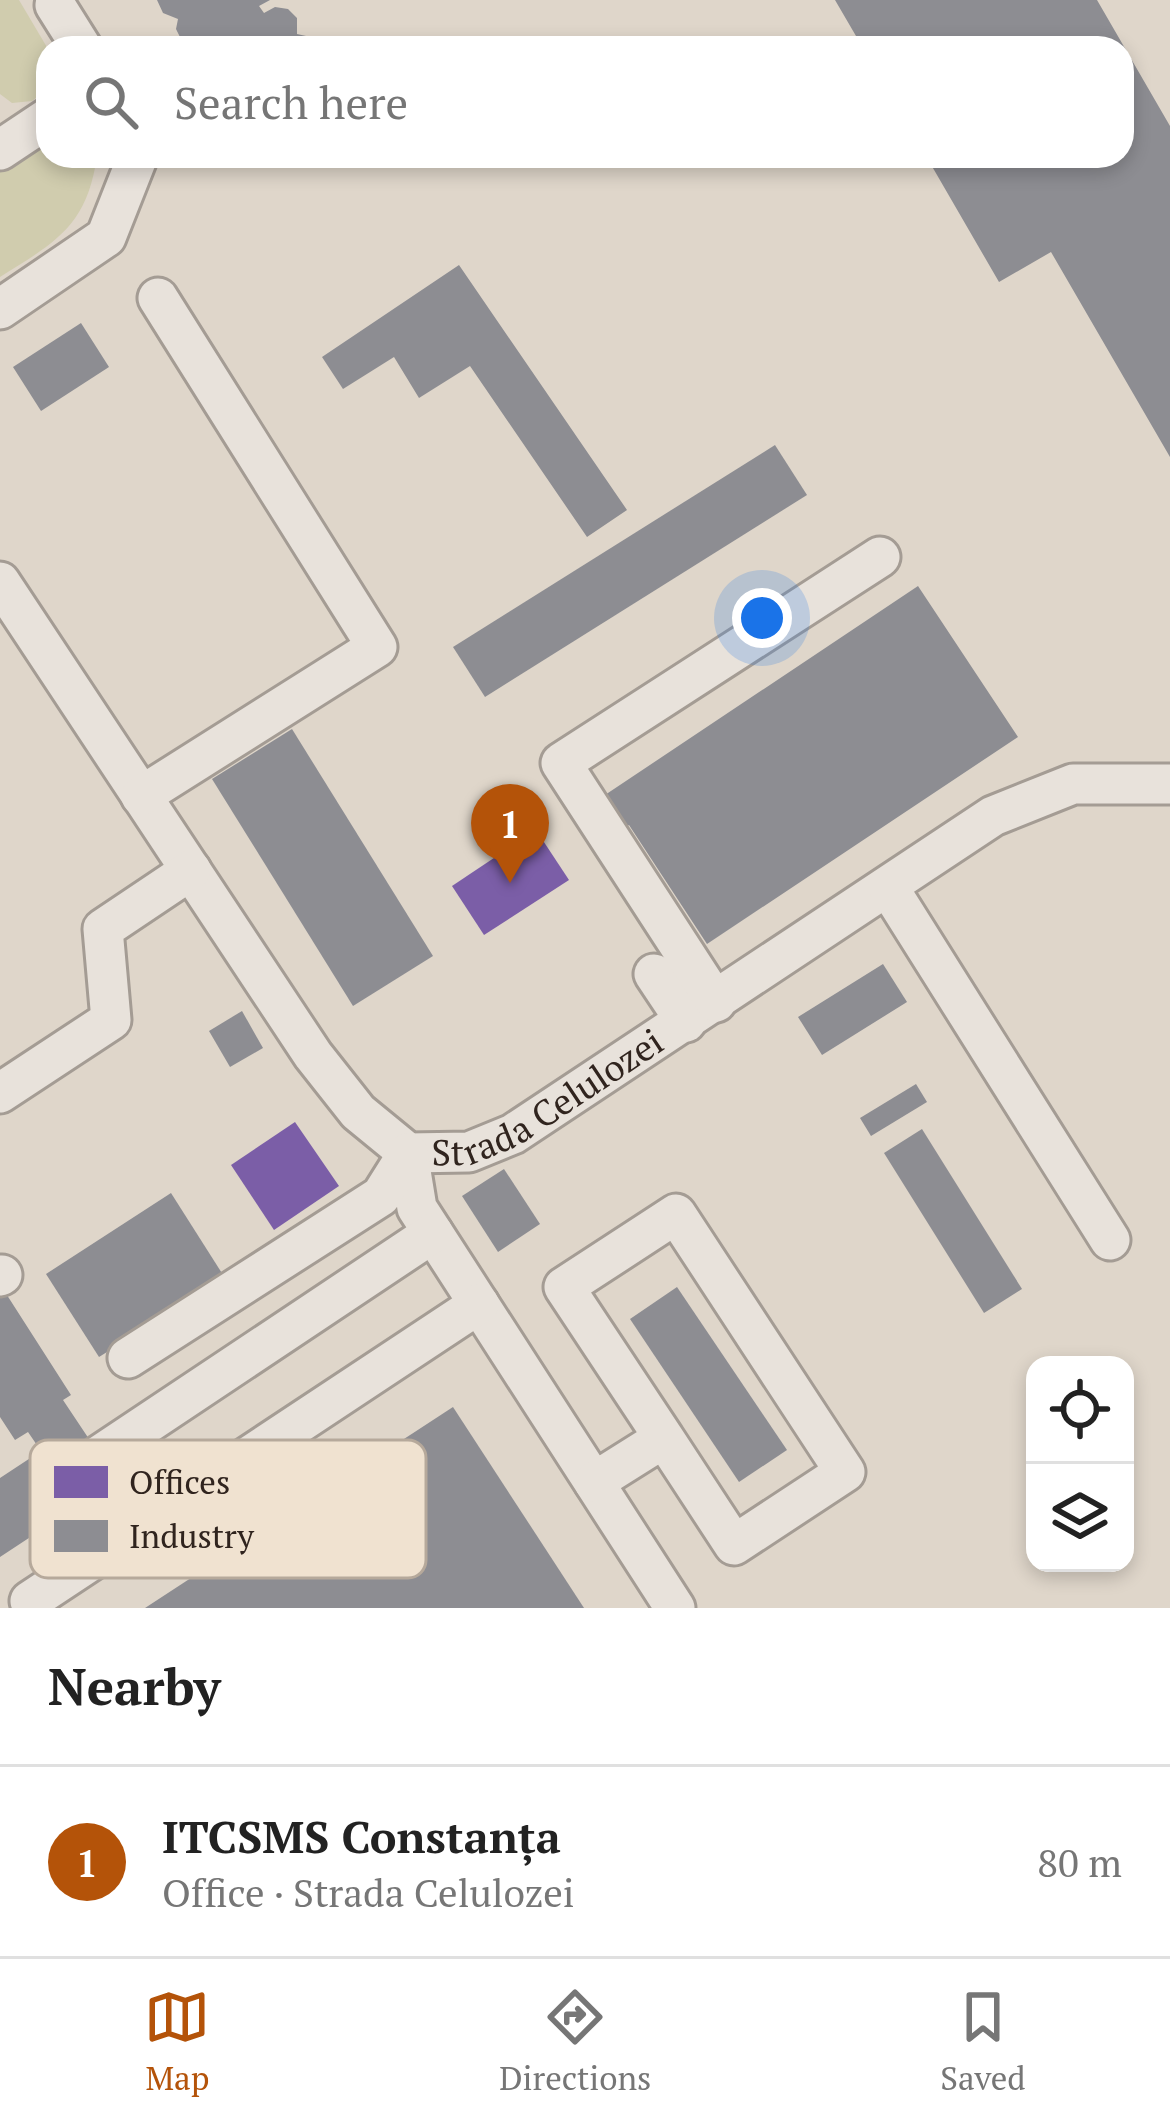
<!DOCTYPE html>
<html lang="en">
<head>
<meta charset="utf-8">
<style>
	:root { --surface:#fff; --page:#f2f2f2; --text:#222; --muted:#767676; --line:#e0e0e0; --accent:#b45309 }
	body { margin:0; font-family:"PT Serif",serif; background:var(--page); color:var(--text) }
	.controls { position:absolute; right:36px; bottom:36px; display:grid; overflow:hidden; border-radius:24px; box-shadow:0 6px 18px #0003 }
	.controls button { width:108px; height:108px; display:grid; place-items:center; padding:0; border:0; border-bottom:3px solid var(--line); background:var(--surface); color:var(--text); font:60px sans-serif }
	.you { position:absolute; left:762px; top:618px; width:42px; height:42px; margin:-30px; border:9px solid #fff; border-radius:50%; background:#1a73e8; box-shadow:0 0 0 18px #1a73e833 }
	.badge { display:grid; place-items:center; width:78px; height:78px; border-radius:50%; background:var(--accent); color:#fff; font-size:39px; font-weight:700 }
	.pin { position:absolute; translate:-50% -99px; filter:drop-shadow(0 3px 6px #0008) }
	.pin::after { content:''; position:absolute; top:63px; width:42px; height:36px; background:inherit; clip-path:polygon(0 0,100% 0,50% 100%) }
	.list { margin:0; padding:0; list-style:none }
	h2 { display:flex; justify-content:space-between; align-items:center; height:156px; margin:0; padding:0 48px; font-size:51px }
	h2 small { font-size:39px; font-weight:400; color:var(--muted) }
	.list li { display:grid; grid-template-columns:78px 1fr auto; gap:36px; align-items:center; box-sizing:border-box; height:192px; padding:0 48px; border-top:3px solid var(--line) }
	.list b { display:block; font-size:45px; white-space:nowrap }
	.list p { margin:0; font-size:39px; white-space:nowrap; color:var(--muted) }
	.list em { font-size:39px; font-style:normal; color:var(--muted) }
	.icon { flex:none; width:66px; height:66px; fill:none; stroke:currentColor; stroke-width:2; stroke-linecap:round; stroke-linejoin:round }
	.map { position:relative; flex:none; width:1170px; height:1608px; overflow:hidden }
	.search { position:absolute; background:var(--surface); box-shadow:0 6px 18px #0003; left:36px; right:36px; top:36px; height:132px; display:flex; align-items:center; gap:30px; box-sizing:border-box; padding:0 42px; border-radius:36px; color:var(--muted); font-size:45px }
	.sheet { height:348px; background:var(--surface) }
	nav { display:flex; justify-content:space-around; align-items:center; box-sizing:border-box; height:168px; border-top:3px solid var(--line); background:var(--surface); font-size:33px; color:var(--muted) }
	nav a { display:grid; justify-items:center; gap:6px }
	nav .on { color:var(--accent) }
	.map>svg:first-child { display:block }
	.green { fill:#d0ccae }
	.offices { fill:#7b5ea7 }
	.industry { fill:#8d8d92 }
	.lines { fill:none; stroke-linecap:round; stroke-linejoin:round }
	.minor-casing { stroke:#a49c94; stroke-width:45 }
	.minor { stroke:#e8e2db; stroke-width:39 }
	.labels { text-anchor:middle; stroke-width:12; stroke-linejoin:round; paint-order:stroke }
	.street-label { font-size:36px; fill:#30241e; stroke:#f0e2d0 }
	.key { fill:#f0e2d0; stroke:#b6a99b; stroke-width:3 }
	.key-label { font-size:33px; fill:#30241e }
</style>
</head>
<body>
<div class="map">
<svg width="1170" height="1608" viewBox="0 0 1170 1608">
	<rect width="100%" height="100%" fill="#dfd6ca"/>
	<g class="green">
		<polygon points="0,0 19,0 48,49 47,89 32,101 12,103 0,94"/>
		<path d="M48 138V156H97C87 226 56 242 0 277V170Z"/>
	</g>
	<g class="offices">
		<polygon points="536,830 569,880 484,935 452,886"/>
		<polygon points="295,1122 339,1186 274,1230 231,1165"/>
	</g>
	<g class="industry">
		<polygon points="157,0 270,0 259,6 264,13 275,7 288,9 297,18 297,34 306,36 317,48 215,48 211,41 193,47 182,41 176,29 178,19 163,13"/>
		<polygon points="835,0 1097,0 1170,126 1170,457 1051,252 999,282 926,156 1122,156 1122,48 863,48"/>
		<polygon points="459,265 627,510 587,537 470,366 419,398 394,357 343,389 322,357"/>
		<polygon points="81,323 109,367 41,411 13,367"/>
		<polygon points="775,445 807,495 485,697 453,647"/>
		<polygon points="918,586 1018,737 707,944 629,825 611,837 590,805"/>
		<polygon points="292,729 433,956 353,1006 212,779"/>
		<polygon points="883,964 907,1002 822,1055 798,1017"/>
		<polygon points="242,1011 263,1048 230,1067 209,1031"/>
		<polygon points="916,1084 927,1102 871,1136 860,1118"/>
		<polygon points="922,1129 1022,1289 984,1313 884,1153"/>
		<polygon points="504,1169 540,1224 498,1252 462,1196"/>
		<polygon points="171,1193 225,1278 99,1357 46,1274"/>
		<polygon points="677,1287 787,1450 739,1482 630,1319"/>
		<polygon points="5,1292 71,1395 63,1400 121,1487 80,1514 76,1507 0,1557 0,1478 41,1451 28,1432 15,1440 0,1417 0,1295"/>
		<polygon points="453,1407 584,1608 145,1608"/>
	</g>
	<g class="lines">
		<g class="minor-casing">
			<g id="minor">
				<polyline points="55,5 82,48"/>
				<polyline points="0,150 48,118"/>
				<polyline points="0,309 106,237 138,156"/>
				<path id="s1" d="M0 582 313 1055 358 1112 408 1153 469 1152 513 1134 993 816 1073 784H1170"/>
				<polyline points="141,796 377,647 158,298"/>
				<polyline points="888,887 1110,1240"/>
				<polyline points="654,974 686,1022"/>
				<polyline points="716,1002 561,763 880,557"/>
				<polyline points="0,1093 111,1020 103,929 191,870"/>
				<polyline points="408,1153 417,1208 675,1608"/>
				<polyline points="0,1276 2,1275"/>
				<polyline points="128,1358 381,1196 408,1153"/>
				<polyline points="100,1455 433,1233"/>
				<polyline points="594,1482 664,1438 564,1287 676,1214 845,1472 734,1545 664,1438"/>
				<polyline points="30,1601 479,1304"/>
			</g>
		</g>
		<use href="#minor" class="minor"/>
	</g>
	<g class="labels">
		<g class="street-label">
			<text dy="13" stroke="none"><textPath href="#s1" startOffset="858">Strada Celulozei</textPath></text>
		</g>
	</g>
	<rect x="30" y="1440" width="396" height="138" rx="18" class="key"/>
	<rect x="54" y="1466" width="54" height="32" fill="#7b5ea7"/>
	<rect x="54" y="1520" width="54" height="32" fill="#8d8d92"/>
	<g class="key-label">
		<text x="129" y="1494">Offices</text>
		<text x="129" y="1548">Industry</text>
	</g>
</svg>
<div class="controls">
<button><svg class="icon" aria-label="locate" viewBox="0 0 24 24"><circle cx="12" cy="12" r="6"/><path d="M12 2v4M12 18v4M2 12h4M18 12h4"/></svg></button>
<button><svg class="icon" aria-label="layers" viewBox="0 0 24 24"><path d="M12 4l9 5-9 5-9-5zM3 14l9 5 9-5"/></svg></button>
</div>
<div class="you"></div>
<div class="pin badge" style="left:510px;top:883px">1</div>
<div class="search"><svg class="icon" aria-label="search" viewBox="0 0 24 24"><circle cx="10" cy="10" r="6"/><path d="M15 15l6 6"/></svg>Search here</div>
</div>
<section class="sheet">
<h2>Nearby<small></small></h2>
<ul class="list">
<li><span class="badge">1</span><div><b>ITCSMS Constanța</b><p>Office · Strada Celulozei</p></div><em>80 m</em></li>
</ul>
</section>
<nav>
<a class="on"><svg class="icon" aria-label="map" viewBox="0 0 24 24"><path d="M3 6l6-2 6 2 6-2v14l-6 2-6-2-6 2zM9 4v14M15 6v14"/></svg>Map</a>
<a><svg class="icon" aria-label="directions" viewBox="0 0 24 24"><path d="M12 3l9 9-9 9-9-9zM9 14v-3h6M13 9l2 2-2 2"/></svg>Directions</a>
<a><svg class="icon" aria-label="saved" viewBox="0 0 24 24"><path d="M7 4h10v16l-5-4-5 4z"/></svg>Saved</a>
</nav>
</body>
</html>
